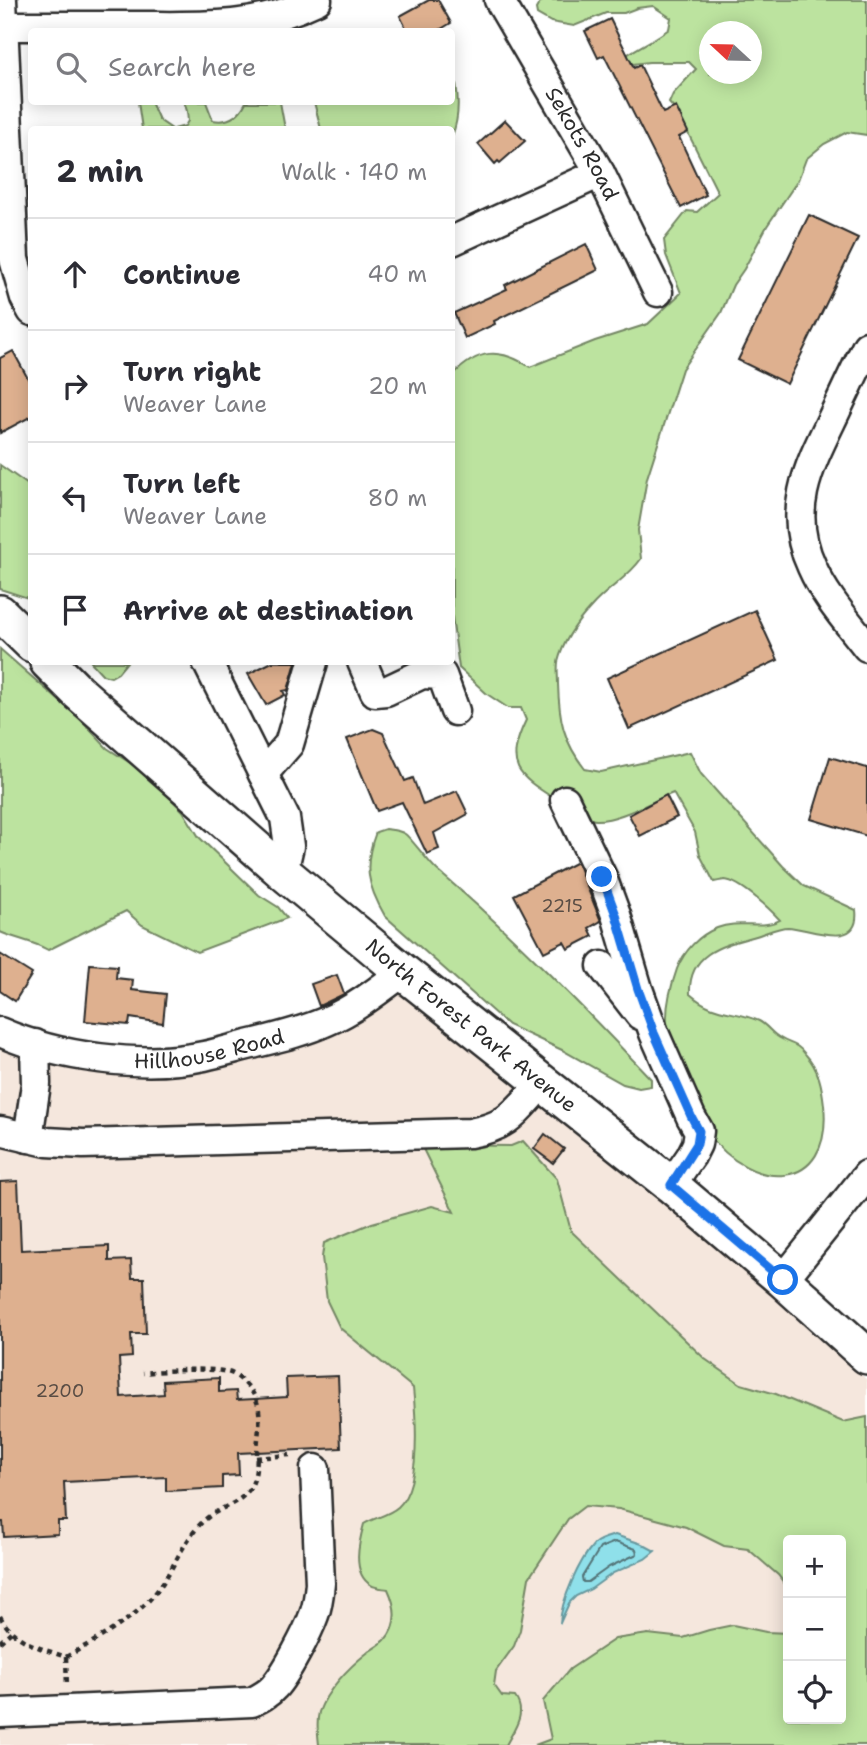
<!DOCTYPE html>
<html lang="en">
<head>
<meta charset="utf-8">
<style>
	:root { --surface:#fff; --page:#f7f7f7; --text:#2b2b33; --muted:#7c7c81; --line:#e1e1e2 }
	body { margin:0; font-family:"Shantell Sans",sans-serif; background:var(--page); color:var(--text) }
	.controls { position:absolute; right:21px; bottom:21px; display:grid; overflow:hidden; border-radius:7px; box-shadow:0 4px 18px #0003 }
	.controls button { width:63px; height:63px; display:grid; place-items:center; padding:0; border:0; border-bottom:2px solid var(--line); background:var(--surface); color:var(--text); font:35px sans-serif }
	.compass { position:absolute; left:699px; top:21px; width:63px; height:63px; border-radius:50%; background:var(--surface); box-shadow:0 4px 18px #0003; rotate:292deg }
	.stop { position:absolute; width:21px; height:21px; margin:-16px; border:5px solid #1a73e8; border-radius:50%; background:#fff }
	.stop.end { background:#1a73e8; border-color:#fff; box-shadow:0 2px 7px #0008 }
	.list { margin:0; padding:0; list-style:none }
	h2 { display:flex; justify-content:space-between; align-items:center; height:91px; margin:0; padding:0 28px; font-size:30px }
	h2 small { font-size:23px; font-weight:400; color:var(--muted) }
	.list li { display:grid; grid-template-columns:46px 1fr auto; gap:21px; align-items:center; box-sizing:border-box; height:112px; padding:0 28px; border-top:2px solid var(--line) }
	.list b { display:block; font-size:26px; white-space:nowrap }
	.list p { margin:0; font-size:23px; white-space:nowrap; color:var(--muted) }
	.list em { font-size:23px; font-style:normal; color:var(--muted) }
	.icon { flex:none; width:38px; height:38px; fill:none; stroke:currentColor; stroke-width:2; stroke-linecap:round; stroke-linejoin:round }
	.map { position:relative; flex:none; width:867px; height:1745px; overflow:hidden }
	.search { position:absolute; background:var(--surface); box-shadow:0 4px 18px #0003; left:28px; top:28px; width:427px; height:77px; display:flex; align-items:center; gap:18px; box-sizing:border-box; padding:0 24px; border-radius:7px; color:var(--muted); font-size:26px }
	.panel { position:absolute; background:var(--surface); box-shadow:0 4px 18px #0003; left:28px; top:126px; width:427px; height:539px; border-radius:7px }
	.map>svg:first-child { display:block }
	.built { fill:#f5e7dd; fill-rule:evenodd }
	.green { fill:#bce39f; stroke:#748765; stroke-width:2; fill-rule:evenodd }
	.water { fill:#8fe0ea; stroke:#67989e; stroke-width:2 }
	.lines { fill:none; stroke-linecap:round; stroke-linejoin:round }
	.shore { stroke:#537377; stroke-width:2 }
	.building { fill:#deb08f; stroke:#2b2b2b; stroke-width:2 }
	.minor-casing { stroke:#2b2b2b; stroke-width:33 }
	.major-casing { stroke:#2b2b2b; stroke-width:40 }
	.path { stroke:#2b2b2b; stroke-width:4.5; stroke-dasharray:5 5; stroke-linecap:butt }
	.minor { stroke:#fff; stroke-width:28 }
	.major { stroke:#fff; stroke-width:35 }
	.route { stroke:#1a73e8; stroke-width:9 }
	.labels { text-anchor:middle; stroke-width:5; stroke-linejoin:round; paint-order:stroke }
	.number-label { font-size:18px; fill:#584c44 }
	.street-label { font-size:21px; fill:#2b2b2b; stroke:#fff }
</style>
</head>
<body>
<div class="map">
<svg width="867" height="1745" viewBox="0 0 867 1745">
	<rect width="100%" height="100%" fill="#fff"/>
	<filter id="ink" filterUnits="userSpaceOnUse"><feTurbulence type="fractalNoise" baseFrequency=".0143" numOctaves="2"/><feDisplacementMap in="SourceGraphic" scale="14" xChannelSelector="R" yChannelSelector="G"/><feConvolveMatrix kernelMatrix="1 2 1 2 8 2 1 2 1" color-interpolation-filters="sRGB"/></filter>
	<g filter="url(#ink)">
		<path class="built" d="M398 992 660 1197 775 1295 867 1380V1745H0V1040L129 1069ZM788 1540H841V1719H788Z"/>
		<g class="green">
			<path d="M546 0H867V135L847 132 824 144 806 159 798 180 767 226 744 269 733 285 721 313 682 369 647 478 638 530 641 559C628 578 606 589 591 607 577 622 563 642 558 662 557 669 558 677 558 684 559 719 563 741 585 769L601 772 690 752 701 774 783 866 804 886 856 910C861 952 809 928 788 927 778 927 766 933 756 936 724 945 688 952 690 994 715 1016 732 1009 759 1021 767 1025 772 1034 780 1038 791 1045 796 1042 806 1055 819 1069 822 1087 824 1105 833 1194 751 1193 708 1133 694 1100 669 1058 667 1022 666 1004 671 986 677 969 684 951 699 935 717 928 739 919 762 930 780 920 770 909 740 881 725 880 724 880 714 882 714 882L700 855 695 832 673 793C652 801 618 821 596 820 582 819 569 808 558 801 519 776 503 768 526 720L521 708H508L487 694 459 668 452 617V376C478 349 499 347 530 367L595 341 648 324 681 293 666 255 664 240 687 211 697 212 718 193 678 113 669 103 673 94 696 69 689 62H649L625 65 622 58C638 47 654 40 669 29L671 18 653 6 637 8 624 13H606L574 26 551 22 537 14 536 9 540 2ZM710 32H752V74H710Z"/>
			<path d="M452 65C458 87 461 114 452 136V130L321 129 314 102H452Z"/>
			<polygon points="138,102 151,102 159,120 172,129 142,129"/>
			<path d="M184 102H206L213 120C229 123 239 116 246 102H280L285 129H174L185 126 188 121 187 111Z"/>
			<polygon points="0,465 31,487 31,599 0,589"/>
			<path d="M0 649 80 719 107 748 138 768 158 786 183 811 199 837 259 895 278 907 287 918 197 952 142 925 126 911 48 950C32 941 16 939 0 932Z"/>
			<polygon points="91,662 127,662 118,673 111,677 103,675"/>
			<path d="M385 829C392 830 399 830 405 834 412 839 427 861 437 870 513 935 582 1006 651 1079V1086L639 1088 623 1084 562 1050 508 1025 385 916C367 885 363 866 376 832Z"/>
			<path d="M523 1141 557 1179 571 1231 705 1359 741 1384 776 1394 843 1422 867 1417V1745H535L551 1739 543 1701 570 1669 615 1639 648 1634 683 1638 709 1630 733 1625 766 1632 788 1633V1719H841V1540H788V1588L778 1575 748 1549 724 1546 686 1527 619 1509 585 1506 568 1519 529 1578 520 1630 514 1646 496 1671 494 1685 502 1696 515 1697C527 1713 515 1728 506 1745H319C318 1734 316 1723 319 1712 327 1690 348 1668 367 1653 372 1649 380 1645 385 1640 398 1625 396 1606 388 1589 382 1588 375 1588 371 1585 351 1573 359 1542 364 1524 374 1518 389 1515 398 1507 422 1485 416 1417 413 1388L340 1328 327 1301 322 1257 324 1243 372 1223 432 1206 454 1212 421 1145 511 1146Z"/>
		</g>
		<path class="water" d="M615 1535 642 1544 655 1551 645 1559 613 1573 591 1589 576 1596 569 1603 560 1623C561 1601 579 1561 594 1544 599 1539 608 1537 615 1535Z"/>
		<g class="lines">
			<polygon class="shore" points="615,1542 636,1549 637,1554 609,1567 588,1582 583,1582 582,1577 600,1548"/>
		</g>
		<g class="building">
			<polygon points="429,0 438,0 451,23 436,32 408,32 400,16"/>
			<polygon points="610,19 634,68 640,65 663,113 676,107 688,132 679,137 706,195 681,208 604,55 598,58 585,31"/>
			<polygon points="505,120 525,141 500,163 498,161 495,164 478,144"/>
			<polygon points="809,215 858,238 787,384 738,360"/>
			<polygon points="586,244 598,270 494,321 495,324 465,338 454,313 507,289 505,285"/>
			<polygon points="13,351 32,386 32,416 0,433 0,358"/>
			<polygon points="755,610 778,660 629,729 607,678"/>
			<polygon points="272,662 296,662 288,690 283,691 285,695 266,705 248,674"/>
			<polygon points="373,729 383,733 405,781 413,778 423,805 457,791 468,814 434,833 439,849 427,854 402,802 377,811 347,739"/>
			<polygon points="830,757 867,768 867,836 811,819"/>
			<polygon points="666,795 677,817 640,836 629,815"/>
			<polygon points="577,862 601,921 589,928 593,936 568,949 564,942 544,952 514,895"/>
			<polygon points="0,954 32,974 15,1001 0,991"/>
			<polygon points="90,964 117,966 116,978 133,980 132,990 166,994 163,1023 130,1018 129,1025 85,1021"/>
			<polygon points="337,975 344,994 319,1006 311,984"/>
			<polygon points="545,1134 564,1149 553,1163 534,1149"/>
			<polygon points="18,1181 21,1250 109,1246 109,1261 131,1260 132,1278 144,1278 146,1334 131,1334 132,1357 119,1358 121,1397 164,1394 163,1381 219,1378 219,1392 236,1391 237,1400 287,1397 286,1378 338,1376 341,1448 238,1453 239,1475 222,1476 222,1488 166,1491 166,1477 64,1482 66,1521 58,1521 58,1534 4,1537 3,1522 0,1522 0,1182"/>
		</g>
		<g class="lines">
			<g class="minor-casing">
				<g id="minor">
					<polyline points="2,0 14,259 25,298 32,311"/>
					<path id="s1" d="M499 0 600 173 658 292"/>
					<path d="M4 26C49 26 94 26 138 26 206 26 255 30 317 0"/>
					<polyline points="452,241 600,173"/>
					<path d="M867 346C855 370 844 394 832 419 808 468 786 512 812 567 825 597 847 621 867 647"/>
					<polyline points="207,662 285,818 289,846 283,872"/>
					<polyline points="362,662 375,692 386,691 422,674 442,675 455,711"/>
					<polyline points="263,774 289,744 313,662"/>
					<polyline points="565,800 602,877 616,915 638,989 654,1033 691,1117 699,1131 697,1144 691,1156 671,1185"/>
					<polyline points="602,966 640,1015"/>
					<path id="s2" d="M0 1032C57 1057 143 1069 204 1056 222 1052 239 1047 256 1043 280 1037 305 1031 327 1021 355 1009 379 990 403 972"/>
					<path d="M0 1131 47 1142 83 1144 470 1133C510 1126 516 1111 542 1083"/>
					<polyline points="28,1138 36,1084 35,1044"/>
					<polyline points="783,1280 867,1175"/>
					<path d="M0 1713 252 1702C260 1698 268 1694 274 1687 286 1674 308 1632 314 1615 318 1605 319 1593 320 1583L315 1469"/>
				</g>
			</g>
			<g class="major-casing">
				<g id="major">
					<polyline points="0,613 32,644"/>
					<path id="s3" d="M48 662 78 692 283 872 403 972 671 1185 783 1280 867 1356"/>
				</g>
			</g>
			<g class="path">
				<polyline points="256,1458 290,1455"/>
				<path d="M0 1616C13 1642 41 1648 66 1657 99 1638 133 1621 157 1591 172 1571 181 1547 197 1528 212 1508 236 1507 248 1491 259 1477 256 1455 258 1439 259 1428 261 1412 257 1402 253 1390 243 1380 233 1374 217 1366 162 1371 143 1373"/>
				<polyline points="0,1642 11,1632"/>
				<polyline points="66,1657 67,1687"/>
			</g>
			<use href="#minor" class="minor"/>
			<use href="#major" class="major"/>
		</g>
	</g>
	<g class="lines" filter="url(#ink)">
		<polyline class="route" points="602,877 616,915 638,989 654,1033 691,1116 699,1131 697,1144 671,1185 783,1280"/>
	</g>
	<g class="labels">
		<g class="number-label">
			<text x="562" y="912">2215</text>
			<text x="60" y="1397">2200</text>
		</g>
		<g class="street-label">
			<text dy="7" stroke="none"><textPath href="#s1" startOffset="166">Sekots Road</textPath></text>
			<text dy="7" stroke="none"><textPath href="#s3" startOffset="558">North Forest Park Avenue</textPath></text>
			<text dy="7" stroke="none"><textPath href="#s2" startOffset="214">Hillhouse Road</textPath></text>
		</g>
	</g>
</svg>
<div class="controls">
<button>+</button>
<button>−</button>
<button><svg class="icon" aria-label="locate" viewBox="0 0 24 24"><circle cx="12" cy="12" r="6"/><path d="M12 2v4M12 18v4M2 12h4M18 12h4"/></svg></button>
</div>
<svg class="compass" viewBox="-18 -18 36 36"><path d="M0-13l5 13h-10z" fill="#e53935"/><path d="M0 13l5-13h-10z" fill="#7c7c81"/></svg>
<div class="stop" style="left:783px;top:1280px"></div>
<div class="stop end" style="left:602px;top:877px"></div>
<div class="search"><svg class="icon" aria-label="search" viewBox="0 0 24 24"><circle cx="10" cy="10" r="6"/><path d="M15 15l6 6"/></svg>Search here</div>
<section class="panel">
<h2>2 min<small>Walk · 140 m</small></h2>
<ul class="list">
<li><svg class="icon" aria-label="ahead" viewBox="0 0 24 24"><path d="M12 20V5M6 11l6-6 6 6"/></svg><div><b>Continue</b></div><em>40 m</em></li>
<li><svg class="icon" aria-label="right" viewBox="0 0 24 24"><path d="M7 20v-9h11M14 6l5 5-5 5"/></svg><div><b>Turn right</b><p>Weaver Lane</p></div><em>20 m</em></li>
<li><svg class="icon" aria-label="left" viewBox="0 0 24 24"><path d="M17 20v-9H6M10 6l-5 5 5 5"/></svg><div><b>Turn left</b><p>Weaver Lane</p></div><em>80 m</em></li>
<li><svg class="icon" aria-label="arrive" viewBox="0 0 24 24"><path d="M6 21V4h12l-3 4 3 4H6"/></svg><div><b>Arrive at destination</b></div></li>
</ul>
</section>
</div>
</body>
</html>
